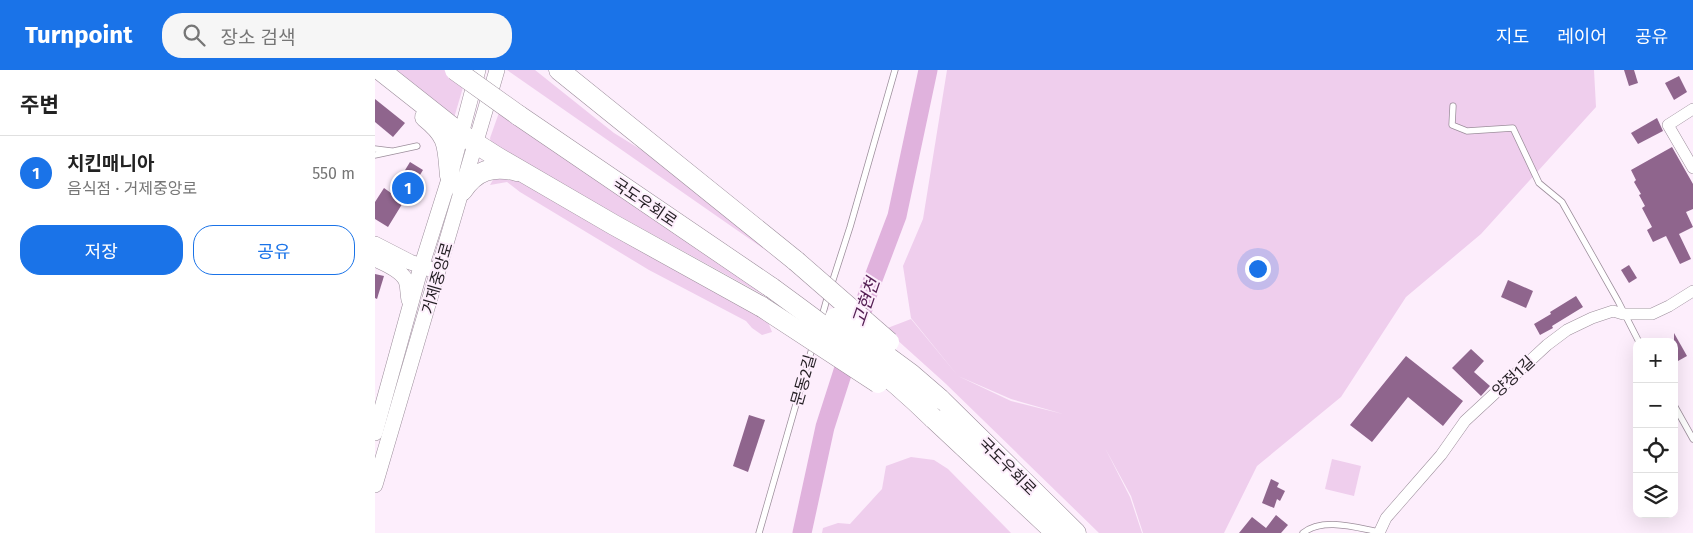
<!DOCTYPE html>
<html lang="ko">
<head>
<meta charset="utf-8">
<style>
	:root { --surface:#fff; --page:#f6f6f6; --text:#222; --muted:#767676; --line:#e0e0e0; --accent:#1a73e8 }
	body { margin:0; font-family:"Fira Sans","Noto Sans KR",sans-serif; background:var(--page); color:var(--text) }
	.controls { position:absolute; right:15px; bottom:15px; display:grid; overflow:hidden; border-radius:10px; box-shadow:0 5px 20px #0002 }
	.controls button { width:45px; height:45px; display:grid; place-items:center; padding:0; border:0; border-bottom:1px solid var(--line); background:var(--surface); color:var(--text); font:25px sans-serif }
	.you { position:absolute; left:882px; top:198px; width:18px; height:18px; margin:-12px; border:4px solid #fff; border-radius:50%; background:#1a73e8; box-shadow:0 0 0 8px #1a73e833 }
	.badge { display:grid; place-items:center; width:32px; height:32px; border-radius:50%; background:var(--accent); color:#fff; font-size:16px; font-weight:700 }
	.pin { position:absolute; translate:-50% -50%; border:2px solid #fff; box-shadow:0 1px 5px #0006 }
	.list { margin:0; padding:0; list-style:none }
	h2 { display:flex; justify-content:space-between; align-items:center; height:65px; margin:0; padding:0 20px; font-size:21px }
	h2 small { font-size:16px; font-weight:400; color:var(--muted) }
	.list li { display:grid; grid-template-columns:32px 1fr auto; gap:15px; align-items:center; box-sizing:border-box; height:75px; padding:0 20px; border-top:1px solid var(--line) }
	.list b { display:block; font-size:19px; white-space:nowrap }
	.list p { margin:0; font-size:16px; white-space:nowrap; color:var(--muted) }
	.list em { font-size:16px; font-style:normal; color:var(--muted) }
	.actions { display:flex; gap:10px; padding:15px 20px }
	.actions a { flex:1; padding:11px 0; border:1px solid var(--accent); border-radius:20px; text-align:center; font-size:18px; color:var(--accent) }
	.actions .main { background:var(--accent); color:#fff }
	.icon { flex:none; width:28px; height:28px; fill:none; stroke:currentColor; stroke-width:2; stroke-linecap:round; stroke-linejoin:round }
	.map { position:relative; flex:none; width:1318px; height:463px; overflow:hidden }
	header { display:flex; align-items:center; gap:30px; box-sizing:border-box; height:70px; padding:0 25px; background:var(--accent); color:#fff }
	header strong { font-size:24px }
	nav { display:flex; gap:28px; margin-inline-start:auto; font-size:18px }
	.search { width:350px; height:45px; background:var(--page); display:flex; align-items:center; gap:12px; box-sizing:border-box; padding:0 18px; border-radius:20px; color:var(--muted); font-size:19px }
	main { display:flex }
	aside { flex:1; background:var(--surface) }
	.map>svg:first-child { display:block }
	.green { fill:#efceed }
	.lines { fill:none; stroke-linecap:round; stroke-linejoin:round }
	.river { stroke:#e0b2dd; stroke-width:19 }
	.building { fill:#8f658d }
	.lane-casing { stroke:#9c8e9b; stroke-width:7 }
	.street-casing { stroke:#9c8e9b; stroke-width:12 }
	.secondary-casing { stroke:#9c8e9b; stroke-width:16 }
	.highway-casing { stroke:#9c8e9b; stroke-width:21 }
	.lane { stroke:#fff; stroke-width:5.5 }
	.street { stroke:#fff; stroke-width:11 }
	.secondary { stroke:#fff; stroke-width:15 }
	.highway { stroke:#fff; stroke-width:20 }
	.highway-bridge-casing { stroke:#9c8e9b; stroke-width:21; stroke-linecap:butt }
	.highway-bridge { stroke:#fff; stroke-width:20 }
	.labels { text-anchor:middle; stroke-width:4; stroke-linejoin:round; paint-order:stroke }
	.street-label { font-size:16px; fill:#231e23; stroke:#fdeefc }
	.water-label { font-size:18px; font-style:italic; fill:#552054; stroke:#fdeefc }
</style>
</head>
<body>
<header>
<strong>Turnpoint</strong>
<div class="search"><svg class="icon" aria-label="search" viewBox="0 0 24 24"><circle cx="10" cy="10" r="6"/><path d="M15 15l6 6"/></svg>장소 검색</div>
<nav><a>지도</a><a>레이어</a><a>공유</a></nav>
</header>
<main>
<aside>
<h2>주변<small></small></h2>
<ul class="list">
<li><span class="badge">1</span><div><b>치킨매니아</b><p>음식점 · 거제중앙로</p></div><em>550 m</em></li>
</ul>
<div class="actions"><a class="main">저장</a><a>공유</a></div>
</aside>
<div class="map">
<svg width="1318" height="463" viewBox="0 0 1318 463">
	<rect width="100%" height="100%" fill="#fdeefc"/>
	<g class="green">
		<polygon points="12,0 69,0 89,14 79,48"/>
		<polygon points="132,0 160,0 239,63 286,92 409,193"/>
		<polygon points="572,0 1219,0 1221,37 1106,164 1031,227 966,327 882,396 849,463 768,463 756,426 730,378 755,427 767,463 724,463 570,313 510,259 536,249 583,306 636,331 688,344 636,329 583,306 536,248 528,196 548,149"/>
		<polygon points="126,37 394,228 125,81 116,73 115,68"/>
		<polygon points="139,107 391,247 397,262 387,265 377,258 371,251 274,200 145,122 132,112 115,115 119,108"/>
		<polygon points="536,387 559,390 573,399 636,463 447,463 448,458 463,453 475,454 507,419 511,396"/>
		<polygon points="957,389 986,396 979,426 950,419"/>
	</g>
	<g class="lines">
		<polyline class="river" points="427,463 450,357 494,220 522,146 553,0"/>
	</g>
	<g class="building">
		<polygon points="1249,0 1259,0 1263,13 1254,16"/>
		<polygon points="1304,6 1312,22 1299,30 1290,13"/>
		<polygon points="0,29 30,53 18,67 0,52"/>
		<polygon points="1282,48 1288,61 1263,74 1256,63"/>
		<polygon points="1297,77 1318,114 1318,139 1311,142 1318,157 1304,164 1316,189 1305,194 1291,166 1278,172 1272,160 1277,157 1267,138 1270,136 1264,125 1266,124 1259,112 1261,110 1256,100"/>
		<polygon points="35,92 48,100 13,157 0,149 0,132 9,118 16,123"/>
		<polygon points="1254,195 1262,208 1254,213 1246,200"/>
		<polygon points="0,204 9,206 2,229 0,228"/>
		<polygon points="1133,210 1158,221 1151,238 1126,227"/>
		<polygon points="1201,226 1208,237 1177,256 1178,258 1165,265 1159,254 1176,244 1175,242"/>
		<polygon points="1299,263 1312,286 1303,291 1299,284"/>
		<polygon points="1096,279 1109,291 1099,302 1115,316 1106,326 1077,298"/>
		<polygon points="1031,286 1088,331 1068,356 1033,327 997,372 975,355"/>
		<polygon points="374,345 390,350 373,402 358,396"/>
		<polygon points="896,409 904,413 902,417 910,421 905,431 902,429 899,438 887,433"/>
		<polygon points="901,445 913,455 906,463 864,463 877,447 891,458"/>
	</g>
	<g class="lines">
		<g class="lane-casing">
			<g id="lane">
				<polyline points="1078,36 1077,55 1092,61 1138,58 1164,113 1187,132 1243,231 1264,272"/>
				<polyline points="0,79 16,81"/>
				<polyline points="0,85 42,76"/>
				<polyline points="456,216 475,157 520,0"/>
				<polyline points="446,250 453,225"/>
				<polyline points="1299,335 1318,369"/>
				<polyline points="384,463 438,275"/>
				<path d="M928 463C948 447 982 458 1005 462"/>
			</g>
		</g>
		<g class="street-casing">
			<g id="street">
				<polyline points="1318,39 1293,55 1318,98"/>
				<polyline points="1004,463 1011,448 1066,385 1090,351 1172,275 1192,260 1217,248 1238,241 1248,244 1277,244 1294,236 1318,221"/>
			</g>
		</g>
		<g class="secondary-casing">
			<g id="secondary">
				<polyline points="0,174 35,192 55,199"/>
				<path d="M0 189C10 194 30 201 32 214 33 219 33 225 34 230"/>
				<polyline points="0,363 44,204 75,106 103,0"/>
				<polyline points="0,415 122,0"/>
			</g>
		</g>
		<g class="highway-casing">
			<g id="highway">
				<polyline points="5,0 86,64 122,87 239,155 387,237"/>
				<polyline points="184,0 421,191"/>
				<polyline points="143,45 397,218"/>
				<path d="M50 47C75 67 72 76 75 106"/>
				<path d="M87 121C101 100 118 95 142 101"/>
				<polyline points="565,329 701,463"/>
				<polyline points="558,348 681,463"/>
			</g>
		</g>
		<use href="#lane" class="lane"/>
		<use href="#street" class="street"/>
		<use href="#secondary" class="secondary"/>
		<use href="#highway" class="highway"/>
		<g class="highway-bridge-casing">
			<g id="highway-bridge">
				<polyline points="80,0 143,45"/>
				<polyline points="421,191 514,272"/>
				<path d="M397 218C453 259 508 299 558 348"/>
				<polyline points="387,237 503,313"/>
				<polyline points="460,248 536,304 565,329"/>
			</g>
		</g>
		<use href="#highway-bridge" class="highway-bridge"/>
	</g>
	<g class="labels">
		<g class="street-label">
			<text transform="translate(270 132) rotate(34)" y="6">국도우회로</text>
			<text transform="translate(62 208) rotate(-74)" y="6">거제중앙로</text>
			<text transform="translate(1138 306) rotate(-43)" y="6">양정1길</text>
			<text transform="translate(428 310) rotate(-74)" y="6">문동2길</text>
			<text transform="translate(633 396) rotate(45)" y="6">국도우회로</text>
		</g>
		<g class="water-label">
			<text transform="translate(491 232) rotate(-71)" y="6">고현천</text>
		</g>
	</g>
</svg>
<div class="controls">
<button>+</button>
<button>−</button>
<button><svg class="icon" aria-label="locate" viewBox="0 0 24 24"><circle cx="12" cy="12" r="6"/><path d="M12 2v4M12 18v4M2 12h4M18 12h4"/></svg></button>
<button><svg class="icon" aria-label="layers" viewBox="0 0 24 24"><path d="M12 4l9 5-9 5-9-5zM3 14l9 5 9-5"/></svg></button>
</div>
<div class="you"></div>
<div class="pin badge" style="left:33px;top:118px">1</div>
</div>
</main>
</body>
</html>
